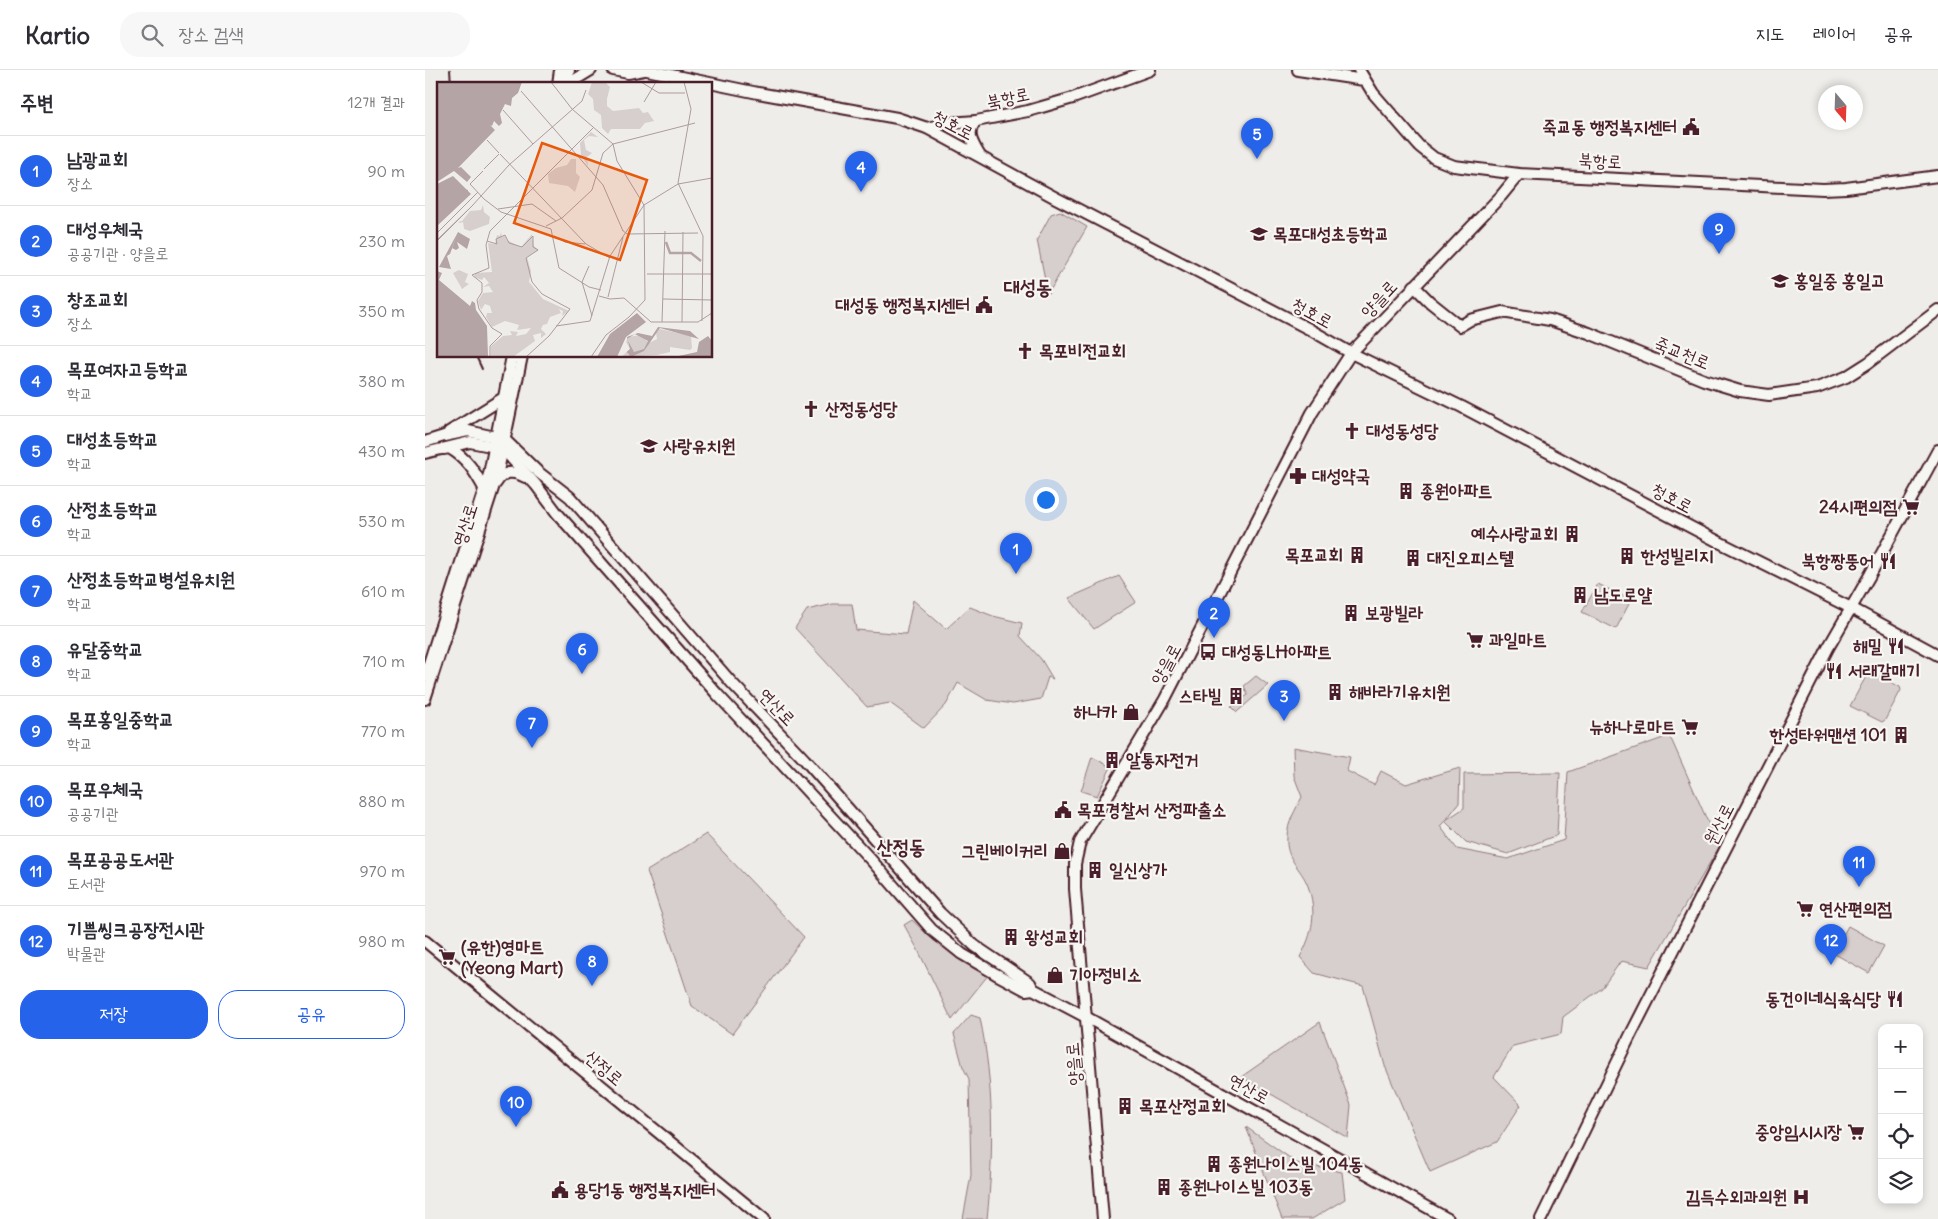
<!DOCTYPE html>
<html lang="ko">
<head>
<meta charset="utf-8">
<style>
	:root { --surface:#fff; --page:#f7f7f7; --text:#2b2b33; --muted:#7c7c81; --line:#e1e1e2; --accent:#2563eb }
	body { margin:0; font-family:Delius,"Poor Story",sans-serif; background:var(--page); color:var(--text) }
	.controls { position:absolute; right:15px; bottom:15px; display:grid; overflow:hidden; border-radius:10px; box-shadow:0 2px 8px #0003 }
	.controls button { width:45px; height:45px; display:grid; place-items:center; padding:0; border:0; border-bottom:1px solid var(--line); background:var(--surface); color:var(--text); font:25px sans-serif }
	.compass { position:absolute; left:1393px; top:15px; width:45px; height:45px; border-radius:50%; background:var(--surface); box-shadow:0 2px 8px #0003; rotate:161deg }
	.you { position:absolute; left:620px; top:429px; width:18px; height:18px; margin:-12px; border:4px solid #fff; border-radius:50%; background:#1a73e8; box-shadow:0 0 0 8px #1a73e833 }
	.badge { display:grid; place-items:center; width:32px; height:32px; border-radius:50%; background:var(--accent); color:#fff; font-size:16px; font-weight:700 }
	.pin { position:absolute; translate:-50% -41px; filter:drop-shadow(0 1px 2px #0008) }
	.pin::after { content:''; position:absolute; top:26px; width:18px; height:15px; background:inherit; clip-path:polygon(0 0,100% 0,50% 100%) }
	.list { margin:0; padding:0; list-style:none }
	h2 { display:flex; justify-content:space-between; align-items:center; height:65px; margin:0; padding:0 20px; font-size:21px }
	h2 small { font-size:16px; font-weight:400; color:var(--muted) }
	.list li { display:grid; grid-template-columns:32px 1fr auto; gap:15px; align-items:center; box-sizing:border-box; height:70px; padding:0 20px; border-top:1px solid var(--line) }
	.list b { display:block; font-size:19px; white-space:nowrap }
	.list p { margin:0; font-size:16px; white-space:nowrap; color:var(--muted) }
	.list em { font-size:16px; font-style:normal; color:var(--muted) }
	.actions { display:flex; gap:10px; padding:15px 20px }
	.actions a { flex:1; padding:11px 0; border:1px solid var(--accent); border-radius:20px; text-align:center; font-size:18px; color:var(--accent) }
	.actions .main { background:var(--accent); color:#fff }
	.icon { flex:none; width:28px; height:28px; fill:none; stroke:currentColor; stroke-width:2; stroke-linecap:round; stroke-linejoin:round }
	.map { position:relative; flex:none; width:1513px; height:1149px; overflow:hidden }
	header { display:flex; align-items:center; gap:30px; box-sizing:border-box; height:70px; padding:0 25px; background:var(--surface); border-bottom:1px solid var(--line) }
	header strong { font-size:24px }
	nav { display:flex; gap:28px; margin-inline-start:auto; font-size:18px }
	.search { width:350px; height:45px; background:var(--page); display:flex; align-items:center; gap:12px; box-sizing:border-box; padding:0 18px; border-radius:20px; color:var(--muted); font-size:19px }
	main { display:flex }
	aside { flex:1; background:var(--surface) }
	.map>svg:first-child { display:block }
	.green { fill:#d7cfce; stroke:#90777c }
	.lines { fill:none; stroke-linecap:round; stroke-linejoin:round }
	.secondary-casing { stroke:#4a1f2b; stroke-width:14 }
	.secondary { stroke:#f6f6f2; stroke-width:10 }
	.rail { stroke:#4a1f2b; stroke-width:2 }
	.labels { text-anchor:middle; stroke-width:4.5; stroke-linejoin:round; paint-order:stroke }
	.street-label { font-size:18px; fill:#4a1f2b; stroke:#f6f6f2 }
	.poi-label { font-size:18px; font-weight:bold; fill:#4a1f2b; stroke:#f6f6f2; text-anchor:start }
	.quarter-label { font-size:20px; font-weight:bold; fill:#4a1f2b; stroke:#f6f6f2 }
	.inset-river { fill:none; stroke:#b4a4a5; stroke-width:2.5 }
	.inset-road { fill:none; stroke:#ad9b9e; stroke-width:1 }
	.view { fill:#e8590c; fill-opacity:0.15; stroke:#e8590c; stroke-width:2.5 }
	.inset-edge { fill:none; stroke:#4a1f2b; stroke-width:2.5 }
</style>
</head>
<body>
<header>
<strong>Kartio</strong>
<div class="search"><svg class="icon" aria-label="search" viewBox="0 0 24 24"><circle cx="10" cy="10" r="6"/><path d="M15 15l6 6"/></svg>장소 검색</div>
<nav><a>지도</a><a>레이어</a><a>공유</a></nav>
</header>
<main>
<aside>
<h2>주변<small>12개 결과</small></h2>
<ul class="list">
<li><span class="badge">1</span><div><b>남광교회</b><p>장소</p></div><em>90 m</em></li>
<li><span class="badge">2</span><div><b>대성우체국</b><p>공공기관 · 양을로</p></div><em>230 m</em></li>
<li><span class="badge">3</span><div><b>창조교회</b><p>장소</p></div><em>350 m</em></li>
<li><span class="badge">4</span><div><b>목포여자고등학교</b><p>학교</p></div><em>380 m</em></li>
<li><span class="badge">5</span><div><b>대성초등학교</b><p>학교</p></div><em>430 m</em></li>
<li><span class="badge">6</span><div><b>산정초등학교</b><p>학교</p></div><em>530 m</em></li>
<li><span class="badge">7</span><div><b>산정초등학교병설유치원</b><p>학교</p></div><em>610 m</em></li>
<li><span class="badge">8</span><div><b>유달중학교</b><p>학교</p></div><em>710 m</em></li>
<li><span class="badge">9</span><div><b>목포홍일중학교</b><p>학교</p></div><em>770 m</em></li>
<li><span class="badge">10</span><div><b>목포우체국</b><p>공공기관</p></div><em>880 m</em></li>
<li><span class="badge">11</span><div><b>목포공공도서관</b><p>도서관</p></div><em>970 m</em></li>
<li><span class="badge">12</span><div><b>기쁨씽크공장전시관</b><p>박물관</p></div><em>980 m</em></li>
</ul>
<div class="actions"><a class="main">저장</a><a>공유</a></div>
</aside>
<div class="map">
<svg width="1513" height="1149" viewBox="0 0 1513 1149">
	<rect width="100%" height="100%" fill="#efedea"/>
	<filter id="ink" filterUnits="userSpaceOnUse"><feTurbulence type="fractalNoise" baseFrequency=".02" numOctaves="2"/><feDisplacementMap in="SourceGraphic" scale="10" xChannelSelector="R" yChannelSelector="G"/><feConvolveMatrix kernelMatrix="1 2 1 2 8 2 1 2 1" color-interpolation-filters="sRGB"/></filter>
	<g filter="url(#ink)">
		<g class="green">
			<polygon points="635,141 662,157 623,224 612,170 626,144"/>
			<polygon points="694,506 711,532 669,559 644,528"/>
			<polygon points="1173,514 1206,530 1191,559 1157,542"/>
			<polygon points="488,530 521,559 545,537 568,546 597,553 595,566 616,589 628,609 623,607 616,629 588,634 562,630 533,613 521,635 499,658 465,633 442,637 370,558 382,540 408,534 427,534 431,560 481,564"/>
			<polygon points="1444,601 1475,617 1476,620 1460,650 1457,652 1425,636"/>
			<polygon points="831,606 843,615 812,642 806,636 823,625 819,616"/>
			<path d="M1241 667H1244L1247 671 1294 777 1224 897 1196 891 1177 918 1138 947 1136 964 1088 976 1069 1007 1096 1035 1072 1072 1005 1102 960 996 938 916 889 903 875 887C888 864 892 841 883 816 876 797 860 790 862 767 862 753 871 739 877 727L869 706 868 677 925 687 922 701 949 715 956 701 981 714 1035 698 1034 733 1021 750 1039 738V704L1135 703 1132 765 1083 784 1041 772 1020 751 1015 756 1032 779 1083 789 1139 770 1143 702Z"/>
			<polygon points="667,687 686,697 672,726 656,721"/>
			<polygon points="281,764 379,867 307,964 267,936 222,801"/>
			<polygon points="487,850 509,871 564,904 527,950 492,878 479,855"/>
			<polygon points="1423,856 1459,876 1444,903 1408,883"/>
			<path d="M546 945 555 948C569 1014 569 1082 562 1149H538L546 1105 544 1009 538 997 529 964Z"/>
			<polygon points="895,952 926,1035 923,1068 816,1007"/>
			<polygon points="821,1057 872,1093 917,1102 920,1129 887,1149 857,1149"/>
		</g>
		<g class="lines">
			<g class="secondary-casing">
				<g id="secondary">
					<polyline points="188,0 203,3 219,0"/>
					<polyline points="222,0 333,23 472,48 502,58 629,127 884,259 926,283 1037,337 1294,472 1426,538 1513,585"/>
					<polyline points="873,0 939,10"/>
					<polyline points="934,0 948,23 994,76 1009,88 1029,96 1094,104 1398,119 1421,118 1513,106"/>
					<polyline points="133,14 135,0"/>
					<polyline points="142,14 144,0"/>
					<polyline points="143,14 166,0"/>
					<path d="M551 51C540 63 548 74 555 86"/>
					<polyline points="502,58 524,53 551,51 603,41 648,28 725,0"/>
					<polyline points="989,216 1005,232 1035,256 1045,250 1077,242 1125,250 1164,263 1279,310 1315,321 1344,325 1392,318 1421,307 1443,293 1513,240"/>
					<polyline points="24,362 80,327"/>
					<polyline points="0,372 19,366 43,361 79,369 113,402 145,427 306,612 380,690 515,843 550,876 605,913 608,919"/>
					<polyline points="77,378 111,415 132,443 292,624 447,791 507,860 537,884 571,904 601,920 608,919 661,947 1023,1149"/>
					<path d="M19 379 24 378C42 388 50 402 60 420"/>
					<polyline points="0,383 45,372 76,378"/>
					<path d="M71 413C78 401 88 400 100 407"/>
					<polyline points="0,606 64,404 87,286"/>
					<polyline points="0,629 72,406 97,286"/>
					<polyline points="0,871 339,1149"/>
					<polyline points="678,1149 650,819 650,794 655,772 740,629 887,343 926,283 1076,126 1094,104"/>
					<polyline points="1116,1149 1205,966 1403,578 1445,505 1513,380"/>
				</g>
			</g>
			<use href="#secondary" class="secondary"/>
			<g class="rail">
				<polyline points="25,0 26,14"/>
				<polyline points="51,286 57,299"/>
			</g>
		</g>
	</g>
	<defs>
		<g id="civic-bare" transform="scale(1.35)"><path d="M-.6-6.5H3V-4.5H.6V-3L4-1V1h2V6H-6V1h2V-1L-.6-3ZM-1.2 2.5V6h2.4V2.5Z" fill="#4a1f2b" stroke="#f6f6f2" stroke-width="2.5" paint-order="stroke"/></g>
		<g id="school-bare" transform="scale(1.35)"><path d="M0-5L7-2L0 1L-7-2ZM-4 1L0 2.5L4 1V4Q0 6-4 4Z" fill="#4a1f2b" stroke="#f6f6f2" stroke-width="2.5" paint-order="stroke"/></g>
		<g id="church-bare" transform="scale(1.35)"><path d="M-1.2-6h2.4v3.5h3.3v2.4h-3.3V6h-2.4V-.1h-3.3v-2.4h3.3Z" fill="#4a1f2b" stroke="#f6f6f2" stroke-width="2.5" paint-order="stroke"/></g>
		<g id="pharmacy-bare" transform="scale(1.35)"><path d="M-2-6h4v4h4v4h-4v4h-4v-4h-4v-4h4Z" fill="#4a1f2b" stroke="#f6f6f2" stroke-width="2.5" paint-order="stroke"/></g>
		<g id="building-bare" transform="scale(1.35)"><path d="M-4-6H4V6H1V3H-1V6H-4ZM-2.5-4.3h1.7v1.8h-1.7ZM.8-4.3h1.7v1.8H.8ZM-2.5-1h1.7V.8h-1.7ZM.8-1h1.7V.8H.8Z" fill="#4a1f2b" stroke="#f6f6f2" stroke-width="2.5" paint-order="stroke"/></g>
		<g id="supermarket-bare" transform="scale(1.35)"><path d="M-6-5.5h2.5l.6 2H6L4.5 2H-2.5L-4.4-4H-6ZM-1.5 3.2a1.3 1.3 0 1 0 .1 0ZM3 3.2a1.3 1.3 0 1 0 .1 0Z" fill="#4a1f2b" stroke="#f6f6f2" stroke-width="2.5" paint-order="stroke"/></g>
		<g id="restaurant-bare" transform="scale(1.35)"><path d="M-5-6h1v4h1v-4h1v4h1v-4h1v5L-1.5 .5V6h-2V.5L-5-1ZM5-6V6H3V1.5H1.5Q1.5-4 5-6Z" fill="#4a1f2b" stroke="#f6f6f2" stroke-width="2.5" paint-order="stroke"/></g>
		<g id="bus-bare" transform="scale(1.35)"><path d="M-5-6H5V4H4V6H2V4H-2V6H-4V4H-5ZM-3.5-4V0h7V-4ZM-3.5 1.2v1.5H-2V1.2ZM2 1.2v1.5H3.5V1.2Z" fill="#4a1f2b" stroke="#f6f6f2" stroke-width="2.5" paint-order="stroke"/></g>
		<g id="shop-bare" transform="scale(1.35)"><path d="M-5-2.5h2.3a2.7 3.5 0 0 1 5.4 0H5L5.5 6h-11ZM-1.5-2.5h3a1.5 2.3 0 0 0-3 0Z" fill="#4a1f2b" stroke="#f6f6f2" stroke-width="2.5" paint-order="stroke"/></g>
		<g id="hospital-bare" transform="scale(1.35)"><path d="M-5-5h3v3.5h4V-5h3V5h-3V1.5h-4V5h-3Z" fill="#4a1f2b" stroke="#f6f6f2" stroke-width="2.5" paint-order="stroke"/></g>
	</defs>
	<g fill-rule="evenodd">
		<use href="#civic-bare" x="1266" y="57"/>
		<use href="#school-bare" x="834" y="164"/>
		<use href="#school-bare" x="1355" y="211"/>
		<use href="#civic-bare" x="559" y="235"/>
		<use href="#church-bare" x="600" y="281"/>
		<use href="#church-bare" x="386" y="339"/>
		<use href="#church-bare" x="927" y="361"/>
		<use href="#school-bare" x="224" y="376"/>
		<use href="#pharmacy-bare" x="873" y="406"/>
		<use href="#building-bare" x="981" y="421"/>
		<use href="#supermarket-bare" x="1486" y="437"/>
		<use href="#building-bare" x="1147" y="464"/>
		<use href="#building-bare" x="932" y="485"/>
		<use href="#building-bare" x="1202" y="486"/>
		<use href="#building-bare" x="988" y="488"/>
		<use href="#restaurant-bare" x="1463" y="491"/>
		<use href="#building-bare" x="1155" y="525"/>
		<use href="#building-bare" x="926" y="543"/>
		<use href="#supermarket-bare" x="1050" y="570"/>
		<use href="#restaurant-bare" x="1471" y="576"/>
		<use href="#bus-bare" x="783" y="582"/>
		<use href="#restaurant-bare" x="1409" y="601"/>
		<use href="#building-bare" x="910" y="622"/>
		<use href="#building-bare" x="811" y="626"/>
		<use href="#shop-bare" x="706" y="642"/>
		<use href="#supermarket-bare" x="1265" y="657"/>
		<use href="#building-bare" x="1476" y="665"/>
		<use href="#building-bare" x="687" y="690"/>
		<use href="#civic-bare" x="638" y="740"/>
		<use href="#shop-bare" x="637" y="781"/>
		<use href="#building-bare" x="670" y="800"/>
		<use href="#supermarket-bare" x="1380" y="839"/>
		<use href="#building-bare" x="586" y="867"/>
		<use href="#supermarket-bare" x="22" y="887"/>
		<use href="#shop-bare" x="630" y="905"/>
		<use href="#restaurant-bare" x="1470" y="929"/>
		<use href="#building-bare" x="700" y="1036"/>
		<use href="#supermarket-bare" x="1431" y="1062"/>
		<use href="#building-bare" x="789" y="1094"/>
		<use href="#building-bare" x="739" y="1117"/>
		<use href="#civic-bare" x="135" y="1120"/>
		<use href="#hospital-bare" x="1376" y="1127"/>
	</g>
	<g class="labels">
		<g class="street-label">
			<text transform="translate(583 28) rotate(-12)" y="6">북항로</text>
			<text transform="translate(528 55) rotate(27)" y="6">청호로</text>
			<text transform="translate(1175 91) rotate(3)" y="6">북항로</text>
			<text transform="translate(954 229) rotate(-47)" y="6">양을로</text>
			<text transform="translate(887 243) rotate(29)" y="6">청호로</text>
			<text transform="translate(1257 283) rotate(22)" y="6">죽교천로</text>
			<text transform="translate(1247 428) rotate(28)" y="6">청호로</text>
			<text transform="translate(40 455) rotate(-72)" y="6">영산로</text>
			<text transform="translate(741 594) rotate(-62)" y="6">양을로</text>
			<text transform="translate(352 637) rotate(46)" y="6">연산로</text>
			<text transform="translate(1294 754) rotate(-63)" y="6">원산로</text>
			<text transform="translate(649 994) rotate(-95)" y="6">양을로</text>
			<text transform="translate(179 998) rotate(40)" y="6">산정로</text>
			<text transform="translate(824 1019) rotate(29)" y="6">연산로</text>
		</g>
		<g class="poi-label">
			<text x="1252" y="63" text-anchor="end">죽교동 행정복지센터</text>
			<text x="848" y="170">목포대성초등학교</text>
			<text x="1369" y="217">홍일중 홍일고</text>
			<text x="545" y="241" text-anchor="end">대성동 행정복지센터</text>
			<text x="614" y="287">목포비전교회</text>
			<text x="400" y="345">산정동성당</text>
			<text x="941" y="367">대성동성당</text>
			<text x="238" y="382">사랑유치원</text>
			<text x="887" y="412">대성약국</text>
			<text x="995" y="427">종원아파트</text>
			<text x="1472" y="443" text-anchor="end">24시편의점</text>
			<text x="1133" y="470" text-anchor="end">예수사랑교회</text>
			<text x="918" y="491" text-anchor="end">목포교회</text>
			<text x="1216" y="492">한성빌리지</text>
			<text x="1002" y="494">대진오피스텔</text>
			<text x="1449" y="497" text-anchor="end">북항짱뚱어</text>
			<text x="1169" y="531">남도로얄</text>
			<text x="940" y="549">보광빌라</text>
			<text x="1064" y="576">과일마트</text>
			<text x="1457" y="582" text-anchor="end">해밀</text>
			<text x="797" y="588">대성동LH아파트</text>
			<text x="1423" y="607">서래갈매기</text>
			<text x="924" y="628">해바라기유치원</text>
			<text x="797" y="632" text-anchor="end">스타빌</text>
			<text x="692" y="648" text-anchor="end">하나카</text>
			<text x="1251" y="663" text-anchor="end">뉴하나로마트</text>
			<text x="1462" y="671" text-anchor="end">한성타워맨션 101</text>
			<text x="701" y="696">알통자전거</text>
			<text x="652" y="746">목포경찰서 산정파출소</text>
			<text x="623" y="787" text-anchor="end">그린베이커리</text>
			<text x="684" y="806">일신상가</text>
			<text x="1394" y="845">연산편의점</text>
			<text x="600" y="873">왕성교회</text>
			<text x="36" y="883">(유한)영마트<tspan x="36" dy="21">(Yeong Mart)</tspan></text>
			<text x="644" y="911">기아정비소</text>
			<text x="1456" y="935" text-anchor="end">동건이네식육식당</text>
			<text x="714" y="1042">목포산정교회</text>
			<text x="1417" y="1068" text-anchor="end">중앙임시시장</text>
			<text x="803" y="1100">종원나이스빌 104동</text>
			<text x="753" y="1123">종원나이스빌 103동</text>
			<text x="149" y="1126">용당1동 행정복지센터</text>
			<text x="1362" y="1133" text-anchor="end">김득수외과의원</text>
		</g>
		<g class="quarter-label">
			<text x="603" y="224">대성동</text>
			<text x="476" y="784">산정동</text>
		</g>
	</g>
	<g transform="translate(12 12)">
		<rect width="275" height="275" fill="#efedea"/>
		<path d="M155 0H168L173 5 170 17V24L176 29 202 26 206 31 211 30 217 39 208 41 203 47H174L171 52 165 46 164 33 157 28 156 17 151 12ZM154 50 161 55 152 54 147 58 149 68 155 71 150 75 151 84 144 73 143 61ZM134 77H139V91L143 95 138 110 131 104 112 101 111 92 119 86 130 83ZM46 123 47 130 53 135 52 142 33 149 27 147 26 140 23 141 21 140 25 139 33 129 44 128ZM64 150 65 155 68 153 70 158 84 165 95 152 97 164 102 168 90 175 94 189 92 200 106 217 132 229 125 234 126 229 122 227 124 231 113 235 110 242 106 243 104 247 109 252 104 256V251L96 253 98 259 76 275H54V264L66 254 75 253 73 249 81 250 79 254 89 252 94 246 80 248 82 243 68 239 55 245 49 235 50 231H55L53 224 48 222 44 228 41 219 46 211 56 210 52 204 46 205 52 201 47 195 45 198 37 195 38 191 55 190 51 161 58 162 60 153 63 154ZM22 188 31 192 28 200 32 202 25 207 16 191ZM223 247 254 254 255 266 253 268 233 265V270L220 273 185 275 193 267 189 260 191 255 203 253 212 261 220 257 219 251Z" fill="#d7cfce"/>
		<path d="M0 0H85L81 11 75 16 74 24 68 22 63 32 65 41 62 44 57 39 55 44 53 43 58 48 21 86 24 85 34 95 30 100 17 89 0 100ZM16 94 34 112 0 144V102ZM21 150 33 157 30 167 20 160 22 166 19 168 15 166 21 150 13 172 10 174 14 187 2 185ZM0 189 5 191 2 198 33 224 35 219 38 221 39 228 50 244 51 275H0ZM200 231 209 240 189 255 180 275H160L173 252ZM221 245 253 249 262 257 223 246 207 269 194 275 190 270 184 275 193 267 190 255 201 251 215 254ZM198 252 211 259 207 267 197 270 190 257ZM271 254 275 259V275H237L260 270 262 260Z" fill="#b4a4a5" fill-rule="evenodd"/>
		<path class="inset-river" d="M0 108 26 109M0 111 31 109M229 160 233 171H254L264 179M0 235 24 275M0 238 18 275M0 247 14 275M0 254 9 275"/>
		<path class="inset-road" d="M114 0 135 27 176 62 180 79 207 123 208 218 192 235 169 253 154 275M204 0 222 11H248M247 0 254 27 241 101 266 154 265 239M84 9 166 103 186 149M207 20 219 0M66 28 96 62M50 58 62 71M63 72 149 162 173 176M47 87 62 72M46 89 33 102 47 117 64 130 114 147 122 186 152 205 164 208M35 124 72 83 145 19 149 8M61 127 95 122 119 139M109 144 125 136 155 108 166 71 176 62 258 41M185 148 190 152 261 151M0 151 41 110M117 154 128 160 148 162M0 158 35 124 0 159M50 159 60 162 59 157 68 153 72 161 85 165 96 154V165L101 168 89 176 95 200 105 212 133 227 112 254 89 275M152 184 145 200 155 234M210 192H275M162 214 173 217 187 216 214 240H261L275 231M171 215 186 155M226 217 275 218M225 240 228 149M245 240 246 150M119 244 153 239 173 174 207 123 241 102 275 96M53 275V264L65 252 55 246 42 227 40 218 45 210V201L35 193 52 186 49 163 53 149 156 46"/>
		<path class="view" d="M105 61 210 98 183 178 77 141Z"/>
		<rect width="275" height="275" class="inset-edge"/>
	</g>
</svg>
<div class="controls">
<button>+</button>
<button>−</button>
<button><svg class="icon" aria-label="locate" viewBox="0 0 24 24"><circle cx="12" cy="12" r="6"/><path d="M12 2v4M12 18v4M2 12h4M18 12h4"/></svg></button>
<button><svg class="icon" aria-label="layers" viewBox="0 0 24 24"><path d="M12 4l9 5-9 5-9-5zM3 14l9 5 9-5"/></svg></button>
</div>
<svg class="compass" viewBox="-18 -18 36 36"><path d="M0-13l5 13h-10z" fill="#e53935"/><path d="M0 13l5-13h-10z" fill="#7c7c81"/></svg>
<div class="you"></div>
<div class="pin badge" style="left:591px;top:504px">1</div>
<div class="pin badge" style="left:789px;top:568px">2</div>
<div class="pin badge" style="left:859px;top:651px">3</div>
<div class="pin badge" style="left:436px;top:122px">4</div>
<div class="pin badge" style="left:832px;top:89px">5</div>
<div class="pin badge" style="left:157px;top:604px">6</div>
<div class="pin badge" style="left:107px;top:678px">7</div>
<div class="pin badge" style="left:167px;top:916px">8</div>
<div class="pin badge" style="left:1294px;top:184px">9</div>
<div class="pin badge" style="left:91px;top:1057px">10</div>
<div class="pin badge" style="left:1434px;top:817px">11</div>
<div class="pin badge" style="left:1406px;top:895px">12</div>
</div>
</main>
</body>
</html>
